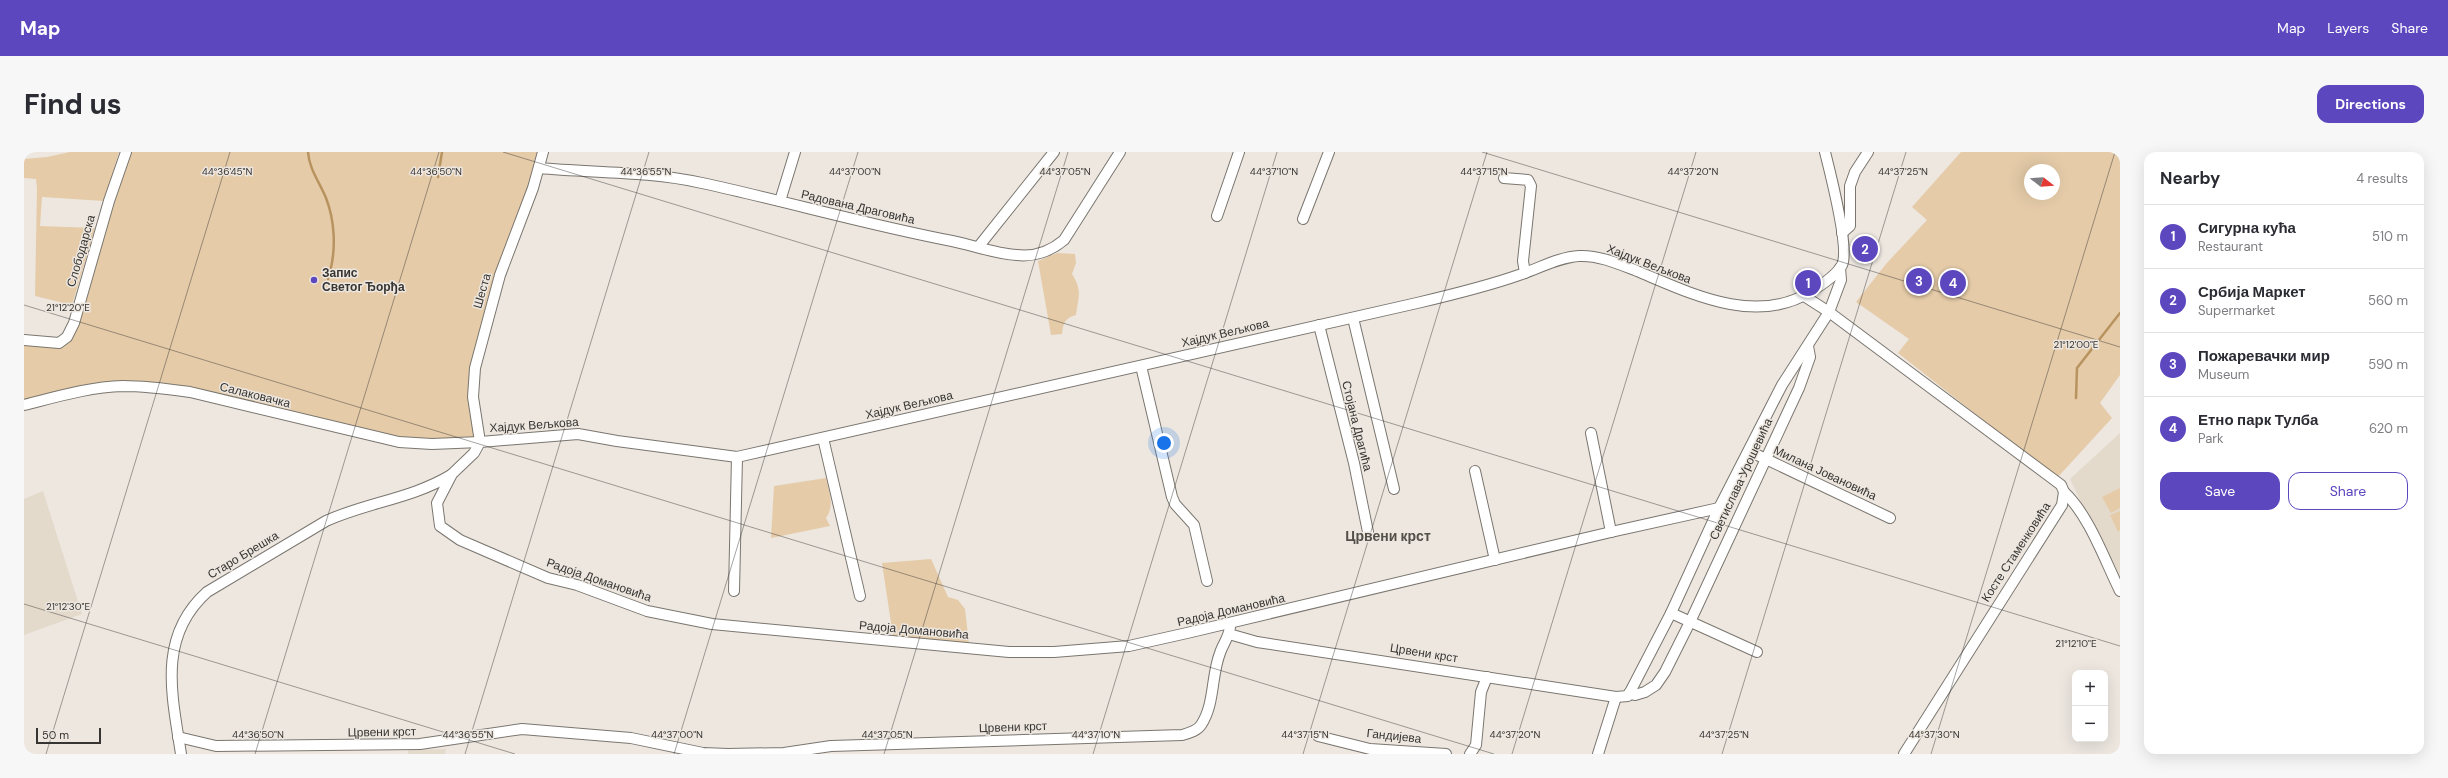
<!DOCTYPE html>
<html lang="en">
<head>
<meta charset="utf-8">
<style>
	:root { --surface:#fff; --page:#f7f7f7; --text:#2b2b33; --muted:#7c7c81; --line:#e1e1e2; --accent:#5d47bf }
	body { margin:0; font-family:"DM Sans",sans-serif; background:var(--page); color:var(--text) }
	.controls { position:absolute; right:12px; bottom:12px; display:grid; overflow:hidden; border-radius:8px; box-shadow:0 4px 16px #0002 }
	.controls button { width:36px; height:36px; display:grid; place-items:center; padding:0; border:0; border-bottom:1px solid var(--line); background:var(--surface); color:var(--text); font:20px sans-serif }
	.compass { position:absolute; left:2000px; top:12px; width:36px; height:36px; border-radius:50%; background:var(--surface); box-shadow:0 4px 16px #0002; rotate:107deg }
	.scale { position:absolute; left:12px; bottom:10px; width:65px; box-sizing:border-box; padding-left:4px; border:2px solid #373532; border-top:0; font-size:11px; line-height:14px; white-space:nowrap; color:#373532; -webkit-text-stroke:3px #ede7e0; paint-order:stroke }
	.you { position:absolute; left:1140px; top:291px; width:14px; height:14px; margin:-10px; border:3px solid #fff; border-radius:50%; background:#1a73e8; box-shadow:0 0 0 6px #1a73e833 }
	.badge { display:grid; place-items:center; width:26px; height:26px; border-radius:50%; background:var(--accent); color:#fff; font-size:13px; font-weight:700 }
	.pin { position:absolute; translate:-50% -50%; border:2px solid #fff; box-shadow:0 1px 4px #0006 }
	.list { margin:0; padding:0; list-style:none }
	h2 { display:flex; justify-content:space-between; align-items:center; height:52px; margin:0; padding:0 16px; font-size:17px }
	h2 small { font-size:13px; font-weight:400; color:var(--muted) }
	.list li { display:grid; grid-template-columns:26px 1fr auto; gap:12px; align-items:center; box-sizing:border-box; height:64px; padding:0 16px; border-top:1px solid var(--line) }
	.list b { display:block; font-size:15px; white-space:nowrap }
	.list p { margin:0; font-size:13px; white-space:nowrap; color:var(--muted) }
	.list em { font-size:13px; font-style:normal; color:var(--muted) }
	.actions { display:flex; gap:8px; padding:12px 16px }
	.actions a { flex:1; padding:9px 0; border:1px solid var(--accent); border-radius:12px; text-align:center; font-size:14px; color:var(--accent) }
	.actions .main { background:var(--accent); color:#fff }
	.map { position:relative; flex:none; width:2096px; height:602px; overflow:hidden; border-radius:12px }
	header { display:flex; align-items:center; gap:24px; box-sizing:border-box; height:56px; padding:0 20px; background:var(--accent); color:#fff }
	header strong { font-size:19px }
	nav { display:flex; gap:22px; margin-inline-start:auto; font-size:14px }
	.intro { display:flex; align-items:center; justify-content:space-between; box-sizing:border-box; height:96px; padding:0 24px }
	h1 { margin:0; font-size:28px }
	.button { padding:10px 18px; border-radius:12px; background:var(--accent); color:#fff; font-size:14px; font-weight:700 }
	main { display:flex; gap:24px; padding:0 24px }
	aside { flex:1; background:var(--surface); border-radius:12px; box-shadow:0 4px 16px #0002 }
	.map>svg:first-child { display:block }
	.built { fill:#e4dacc }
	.green { fill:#e5cba8; fill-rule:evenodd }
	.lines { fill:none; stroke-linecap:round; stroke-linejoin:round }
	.stream { stroke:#b8935f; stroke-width:2.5 }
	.minor-casing { stroke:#7a766f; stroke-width:12 }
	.minor { stroke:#fff; stroke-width:10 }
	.ticks { fill:none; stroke:#373532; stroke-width:1; stroke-opacity:0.45 }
	.poi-dot { fill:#5d47bf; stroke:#ede7e0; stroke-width:1.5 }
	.labels { text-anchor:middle; stroke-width:3; stroke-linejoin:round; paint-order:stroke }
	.street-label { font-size:12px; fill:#373532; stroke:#ede7e0 }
	.poi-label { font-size:12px; font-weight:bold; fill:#373532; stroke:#ede7e0; text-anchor:start }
	.quarter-label { font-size:14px; font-weight:bold; fill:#534f49; stroke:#ede7e0 }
	.ticks-label { font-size:10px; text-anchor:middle; fill:#373532; stroke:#ede7e0; stroke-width:3; stroke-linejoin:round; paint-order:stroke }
</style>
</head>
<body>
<header>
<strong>Map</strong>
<nav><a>Map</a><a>Layers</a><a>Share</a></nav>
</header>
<div class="intro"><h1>Find us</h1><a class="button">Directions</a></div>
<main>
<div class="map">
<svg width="2096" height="602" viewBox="0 0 2096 602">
	<rect width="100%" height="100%" fill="#ede7e0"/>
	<g class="built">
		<polygon points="2096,281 2096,432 2046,327"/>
		<polygon points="19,339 58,462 0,483 0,347"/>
		<polygon points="422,597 421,602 384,602 384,598"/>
	</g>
	<g class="green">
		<polygon points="46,0 95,0 80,49 18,45 16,74 71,76 48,153 11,144 13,37 12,27 0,26 0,7 23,5"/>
		<polygon points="102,0 519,0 451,216 456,290 408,292 201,249 107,234 0,253 0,188 35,191 43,185"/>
		<path d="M1937 0H2096V223L2076 251 2088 266 2033 326 1874 201 1885 187 1832 150 1862 112 1903 68 1888 55ZM2006 18H2030V42H2006Z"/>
		<path d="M1033 101 1051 102 1052 111 1048 122C1059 139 1054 146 1052 163 1041 166 1039 171 1038 182L1027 183 1014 109Z"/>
		<path d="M802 326C805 339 811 354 802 366L806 374 747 386 750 334Z"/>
		<polygon points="2096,336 2096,356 2087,361 2078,345"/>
		<polygon points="2096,359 2096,378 2094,380 2086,363"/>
		<polygon points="907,407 924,445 934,448 941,457 945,492 869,484 858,411"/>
	</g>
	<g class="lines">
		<g class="stream">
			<path d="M284 0C285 17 296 31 302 46 311 69 312 97 306 120"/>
			<polyline points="414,25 418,0"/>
			<polyline points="304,127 304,126"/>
			<polyline points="2052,246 2053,216 2096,161"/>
		</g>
		<g class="minor-casing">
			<g id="minor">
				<polyline points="519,0 509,36 476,123 451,216 449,245 456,290 450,301 428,322 413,351 416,374 436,388 524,426 553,433 623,459 688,472 985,500 1030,500 1105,494 1163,481 1587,380 1695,356"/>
				<path d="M515 16C569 21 624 19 678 31 761 49 844 73 928 89 949 93 971 102 993 103 1010 105 1027 99 1040 88L1096 0"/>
				<polyline points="1480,26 1504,28 1507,34 1499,109 1501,121"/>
				<polyline points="756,49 771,0"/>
				<polyline points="1193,64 1215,0"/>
				<polyline points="1279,67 1305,0"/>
				<polyline points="1818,81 1826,74 1826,34 1831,20 1844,0"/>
				<polyline points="955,94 1030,0"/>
				<polyline points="1780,144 1805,160 2037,333 2040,340 2038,353 1880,602"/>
				<polyline points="1329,166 1370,337"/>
				<polyline points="1295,173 1330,311 1344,380"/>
				<polyline points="0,188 35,191 43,185 50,171 85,49 102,0"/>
				<polyline points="1117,214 1148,345 1151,352 1170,373 1183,429"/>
				<path d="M0 253C32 245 65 235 99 234 121 234 144 237 166 240L375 290 408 292 456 290 554 282 593 289 713 305 1393 151C1427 143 1461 135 1495 123 1514 117 1535 105 1555 104 1575 103 1595 112 1613 119 1666 141 1731 174 1786 140 1796 134 1812 124 1818 113 1826 97 1806 20 1801 0"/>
				<polyline points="1567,281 1587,380"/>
				<polyline points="799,286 836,444"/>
				<polyline points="1725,299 1866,366"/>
				<polyline points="1451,319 1471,408"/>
				<path d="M2040 340C2065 363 2081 409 2096 439"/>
				<polyline points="710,439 713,305"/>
				<polyline points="1647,461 1733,500"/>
				<polyline points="1205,482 1233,490 1592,545 1604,544 1647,461 1695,356 1758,233 1805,160 1817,128 1816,116"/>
				<polyline points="1605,541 1611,543 1621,540 1632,533 1641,520 1666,470 1775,236 1786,205 1784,194"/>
				<polyline points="1294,584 1346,597 1422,602"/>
				<polyline points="154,585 192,594 396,592 498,577 607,586 679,601 704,602"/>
				<path d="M157 602C148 543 133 485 183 440L302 369C344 350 387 347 427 323"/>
				<path d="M704 602 760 601 807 594 1158 583C1165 581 1173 579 1177 573 1191 552 1187 524 1196 501 1199 492 1205 485 1206 475"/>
				<polyline points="1446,602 1452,593 1457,540 1463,525"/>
				<polyline points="1574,602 1592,545"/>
			</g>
		</g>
		<use href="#minor" class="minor"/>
	</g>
	<path class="ticks" d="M479 0 2096 494M1458 0 2096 195M0 153 1470 602M0 452 491 602M22 602 206 0M231 602 415 0M441 602 625 0M650 602 834 0M860 602 1044 0M1069 602 1253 0M1279 602 1463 0M1488 602 1672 0M1698 602 1882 0M1907 602 2091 0"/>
	<circle class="poi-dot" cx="290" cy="128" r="4"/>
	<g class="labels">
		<g class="street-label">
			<text transform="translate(834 55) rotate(13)" y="4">Радована Драговића</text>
			<text transform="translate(57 99) rotate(-74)" y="4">Слободарска</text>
			<text transform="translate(1625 112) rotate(21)" y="4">Хајдук Вељкова</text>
			<text transform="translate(458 139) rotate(-74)" y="4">Шеста</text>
			<text transform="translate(1201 181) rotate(-13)" y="4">Хајдук Вељкова</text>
			<text transform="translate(231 243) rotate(14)" y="4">Салаковачка</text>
			<text transform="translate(885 253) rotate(-13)" y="4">Хајдук Вељкова</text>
			<text transform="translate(510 273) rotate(-4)" y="4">Хајдук Вељкова</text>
			<text transform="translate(1333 274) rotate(76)" y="4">Стојана Драгића</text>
			<text transform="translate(1801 321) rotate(25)" y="4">Милана Јовановића</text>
			<text transform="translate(1717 327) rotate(-65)" y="4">Светислава Урошевића</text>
			<text transform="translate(1992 400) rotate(-57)" y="4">Косте Стаменковића</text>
			<text transform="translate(219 403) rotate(-31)" y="4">Старо Брешка</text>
			<text transform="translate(575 428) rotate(19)" y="4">Радоја Домановића</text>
			<text transform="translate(1207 458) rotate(-13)" y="4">Радоја Домановића</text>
			<text transform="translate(890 478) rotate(5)" y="4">Радоја Домановића</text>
			<text transform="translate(1400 501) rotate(9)" y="4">Црвени крст</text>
			<text transform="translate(989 575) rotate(-2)" y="4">Црвени крст</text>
			<text transform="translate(358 580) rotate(-1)" y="4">Црвени крст</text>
			<text transform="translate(1370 584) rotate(6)" y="4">Гандијева</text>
		</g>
		<g class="poi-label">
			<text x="298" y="125">Запис<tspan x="298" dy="14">Светог Ђорђа</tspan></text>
		</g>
		<g class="quarter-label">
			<text x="1364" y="389">Црвени крст</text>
		</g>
	</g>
	<g class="ticks-label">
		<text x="203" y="23">44°36'45"N</text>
		<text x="412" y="23">44°36'50"N</text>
		<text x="622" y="23">44°36'55"N</text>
		<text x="831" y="23">44°37'00"N</text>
		<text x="1041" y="23">44°37'05"N</text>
		<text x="1250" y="23">44°37'10"N</text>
		<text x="1460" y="23">44°37'15"N</text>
		<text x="1669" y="23">44°37'20"N</text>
		<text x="1879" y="23">44°37'25"N</text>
		<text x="44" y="159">21°12'20"E</text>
		<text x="2052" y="196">21°12'00"E</text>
		<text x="44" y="458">21°12'30"E</text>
		<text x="2052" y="495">21°12'10"E</text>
		<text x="234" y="586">44°36'50"N</text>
		<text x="444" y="586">44°36'55"N</text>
		<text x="653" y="586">44°37'00"N</text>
		<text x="863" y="586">44°37'05"N</text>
		<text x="1072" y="586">44°37'10"N</text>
		<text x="1281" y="586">44°37'15"N</text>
		<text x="1491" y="586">44°37'20"N</text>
		<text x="1700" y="586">44°37'25"N</text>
		<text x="1910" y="586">44°37'30"N</text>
	</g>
</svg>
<div class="controls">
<button>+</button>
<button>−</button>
</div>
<svg class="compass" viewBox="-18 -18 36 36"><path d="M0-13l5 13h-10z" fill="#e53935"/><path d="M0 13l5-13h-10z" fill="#7c7c81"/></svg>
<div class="scale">50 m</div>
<div class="you"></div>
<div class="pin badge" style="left:1784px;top:131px">1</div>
<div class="pin badge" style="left:1841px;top:97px">2</div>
<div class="pin badge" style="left:1895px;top:129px">3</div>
<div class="pin badge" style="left:1929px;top:131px">4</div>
</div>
<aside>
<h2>Nearby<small>4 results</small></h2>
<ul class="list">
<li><span class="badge">1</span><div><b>Сигурна кућа</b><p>Restaurant</p></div><em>510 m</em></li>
<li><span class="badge">2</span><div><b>Србија Маркет</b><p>Supermarket</p></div><em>560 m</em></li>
<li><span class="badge">3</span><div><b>Пожаревачки мир</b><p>Museum</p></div><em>590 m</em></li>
<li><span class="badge">4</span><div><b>Етно парк Тулба</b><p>Park</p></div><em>620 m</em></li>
</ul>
<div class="actions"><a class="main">Save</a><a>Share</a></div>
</aside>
</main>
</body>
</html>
